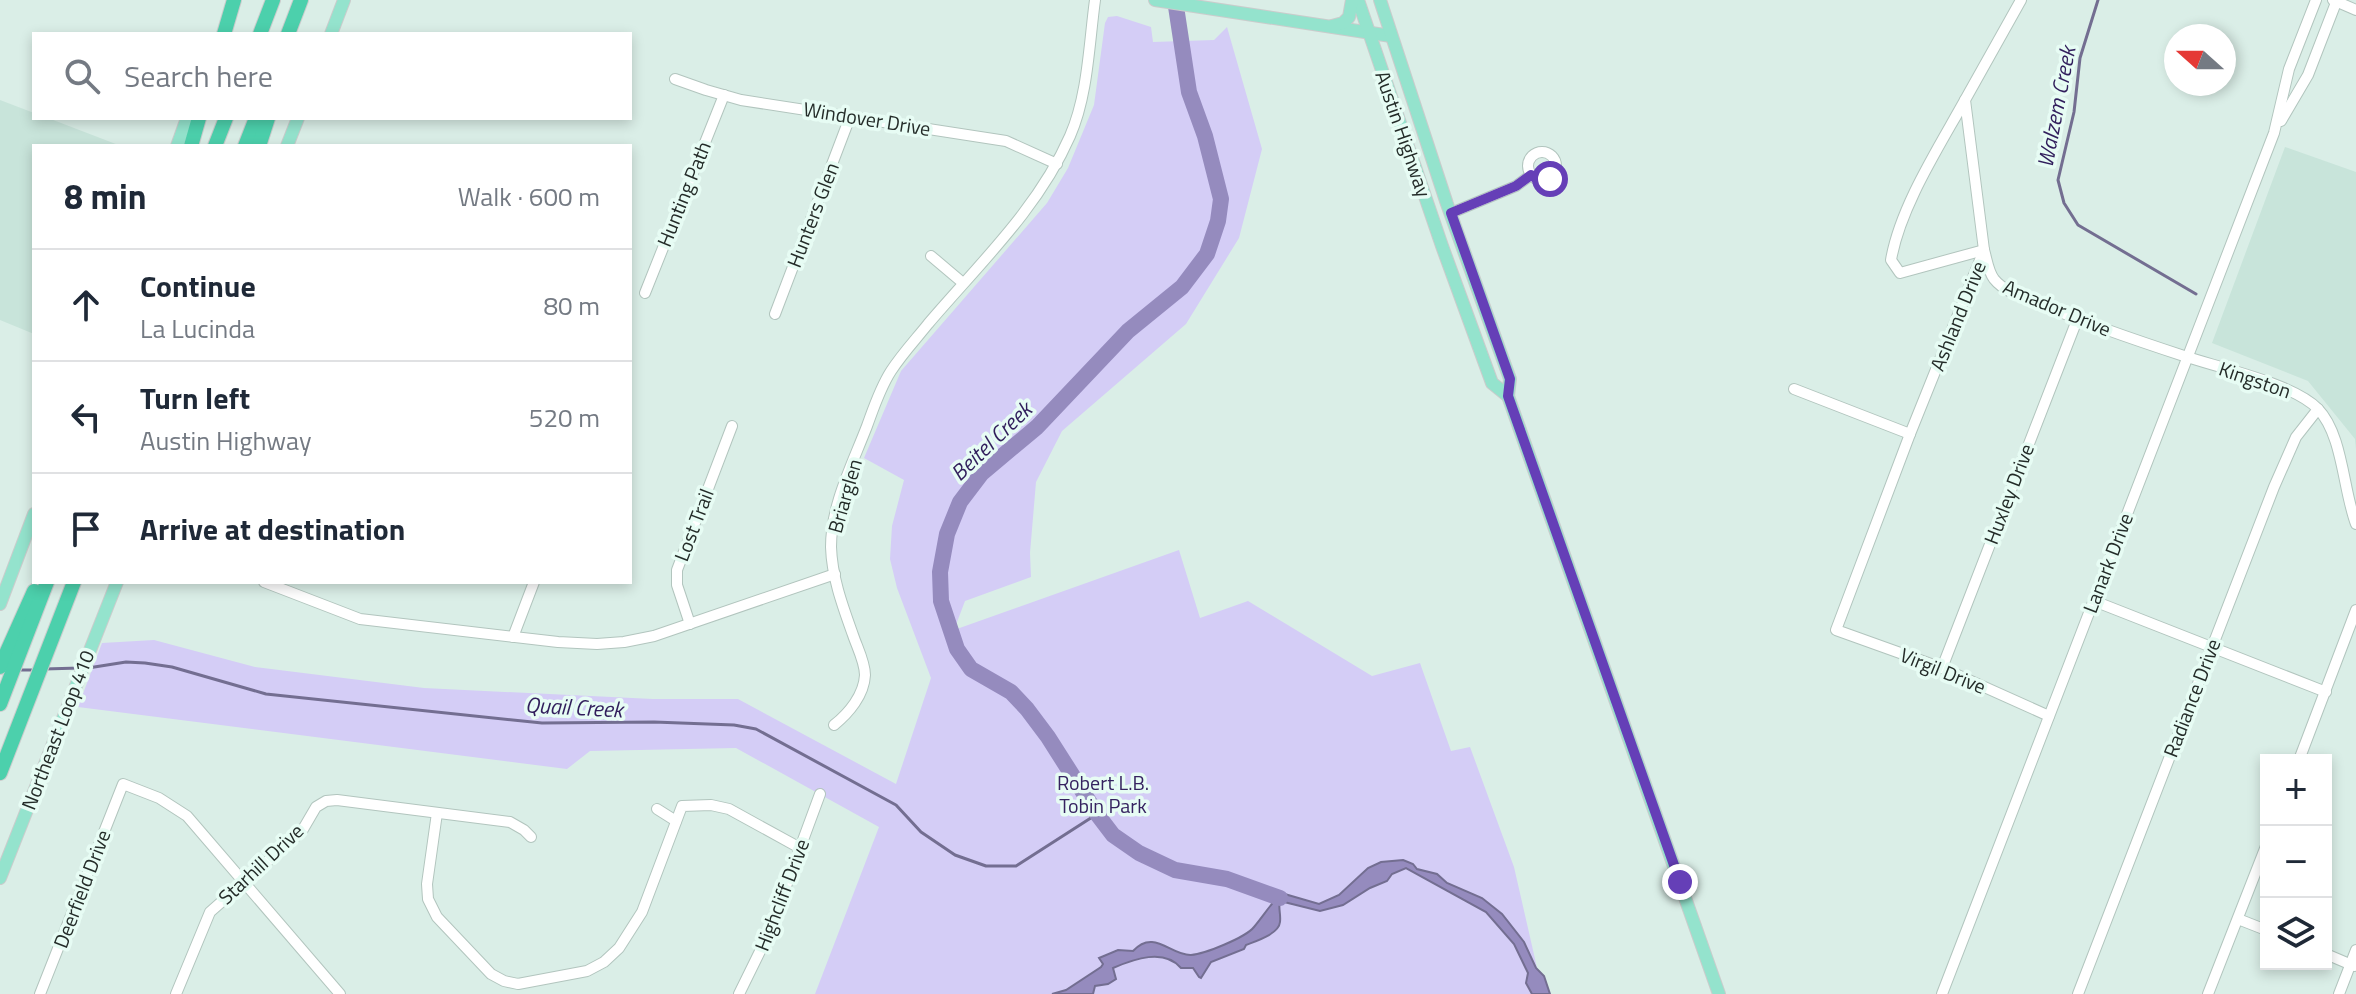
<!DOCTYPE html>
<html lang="en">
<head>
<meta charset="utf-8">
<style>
	:root { --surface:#fff; --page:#f2f2f3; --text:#1f2937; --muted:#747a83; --line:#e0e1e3 }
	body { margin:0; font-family:"Titillium Web",sans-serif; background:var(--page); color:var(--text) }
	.controls { position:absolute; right:24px; bottom:24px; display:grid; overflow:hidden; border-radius:0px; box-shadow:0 4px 12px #0003 }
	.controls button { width:72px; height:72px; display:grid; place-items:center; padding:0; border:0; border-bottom:2px solid var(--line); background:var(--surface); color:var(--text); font:40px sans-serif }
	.compass { position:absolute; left:2164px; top:24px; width:72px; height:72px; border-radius:50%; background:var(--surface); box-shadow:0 4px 12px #0003; rotate:291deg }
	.stop { position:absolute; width:24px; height:24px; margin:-18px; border:6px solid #653fb7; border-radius:50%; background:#fff }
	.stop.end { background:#653fb7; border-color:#fff; box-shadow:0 2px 8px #0008 }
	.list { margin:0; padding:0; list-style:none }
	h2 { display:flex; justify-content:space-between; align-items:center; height:104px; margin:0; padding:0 32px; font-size:34px }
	h2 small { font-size:26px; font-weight:400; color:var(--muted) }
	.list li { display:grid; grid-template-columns:52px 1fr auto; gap:24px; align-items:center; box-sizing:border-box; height:112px; padding:0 32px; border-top:2px solid var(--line) }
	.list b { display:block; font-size:30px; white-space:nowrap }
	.list p { margin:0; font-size:26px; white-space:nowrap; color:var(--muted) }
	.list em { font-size:26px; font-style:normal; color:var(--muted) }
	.icon { flex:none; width:44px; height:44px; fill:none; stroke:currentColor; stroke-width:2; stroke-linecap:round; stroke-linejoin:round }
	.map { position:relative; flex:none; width:2356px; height:994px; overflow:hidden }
	.search { position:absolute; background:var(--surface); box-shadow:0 4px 12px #0003; left:32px; top:32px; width:600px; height:88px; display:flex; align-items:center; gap:20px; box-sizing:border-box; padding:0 28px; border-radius:0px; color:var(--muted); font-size:30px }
	.panel { position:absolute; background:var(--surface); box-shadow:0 4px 12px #0003; left:32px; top:144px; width:600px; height:440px; border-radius:0px }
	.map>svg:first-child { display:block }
	.built { fill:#c8e4da }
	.green { fill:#d4cdf6 }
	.water { fill:#958bbe; stroke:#736e91; stroke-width:2 }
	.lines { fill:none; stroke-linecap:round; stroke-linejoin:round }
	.stream { stroke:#736e91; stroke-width:3 }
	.river { stroke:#958bbe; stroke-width:16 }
	.minor-casing { stroke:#b2c5be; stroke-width:12 }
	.major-casing { stroke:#cacccc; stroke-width:14 }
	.highway-casing { stroke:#cacccc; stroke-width:16 }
	.minor { stroke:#fff; stroke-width:10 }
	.major { stroke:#94e3cd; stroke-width:12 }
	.highway { stroke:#4cd0ac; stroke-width:14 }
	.route { stroke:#653fb7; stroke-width:10 }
	.labels { text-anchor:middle; stroke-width:7; stroke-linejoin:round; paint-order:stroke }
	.street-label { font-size:20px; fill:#242c29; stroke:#e7fcf4 }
	.park-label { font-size:20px; fill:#352260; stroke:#e7fcf4 }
	.water-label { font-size:22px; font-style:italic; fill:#311e5c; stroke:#e7fcf4 }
</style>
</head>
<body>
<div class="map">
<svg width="2356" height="994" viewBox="0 0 2356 994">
	<rect width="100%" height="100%" fill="#daeee7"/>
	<g class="built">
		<polygon points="0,100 34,113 34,118 48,118 121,146 34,146 34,334 0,320"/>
		<polygon points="2285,147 2356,172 2356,449 2355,439 2308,381 2212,343"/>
	</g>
	<polygon class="green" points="1117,16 1151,27 1153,42 1214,40 1227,27 1262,149 1239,238 1186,324 1062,431 1036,482 1030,553 1031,577 965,601 954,630 1179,550 1200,618 1248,601 1372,676 1420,663 1451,751 1470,747 1514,867 1543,994 815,994 879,827 736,748 590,751 567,769 78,707 102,643 154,640 255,667 424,688 653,699 738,699 896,784 931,678 897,588 890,559 892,526 904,480 864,458 901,371 1047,203 1068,168 1094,105 1105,23 1108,17"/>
	<path class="water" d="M1403 860 1413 864 1417 869 1437 874 1447 883 1482 898 1502 914 1524 942 1536 968 1544 976 1550 994H1532L1526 983 1528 973 1514 944 1486 912 1406 868 1392 874 1387 881 1370 888 1343 905 1320 911 1280 901C1278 909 1281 913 1280 922 1279 934 1256 941 1246 945L1244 949 1211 962 1201 978 1199 977 1193 968H1181C1164 948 1134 959 1113 968L1116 979 1108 984 1095 986 1093 994H1052L1066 990 1101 967 1103 964 1099 958 1118 950 1133 951C1154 928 1171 956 1191 955 1204 954 1245 938 1254 927 1263 916 1271 904 1281 893L1319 904 1339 895 1368 868 1381 862Z"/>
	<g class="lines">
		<g class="stream">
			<polyline points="2098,0 2080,58 2074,112 2058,180 2064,203 2078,225 2196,294"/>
			<polyline points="88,668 126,662 145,663 172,667 266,694 542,723 654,722 734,725 756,729 896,805 921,832 955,855 986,866 1016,866 1097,814"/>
			<polyline points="44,669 80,668"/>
			<polyline points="20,670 36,670"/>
		</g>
		<polyline class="river" points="1175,0 1189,92 1205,136 1221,199 1218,221 1207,254 1182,287 1128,331 1037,427 982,473 960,502 947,534 940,572 941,601 957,649 971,669 1011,692 1027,709 1048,737 1097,814 1113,835 1139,853 1175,870 1227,879 1280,898"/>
		<g class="minor-casing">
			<g id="minor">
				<path d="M2021 0 1965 100 1984 250C1987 260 1988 271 1994 279 2005 293 2028 299 2043 305 2090 325 2138 341 2187 357 2221 368 2294 384 2318 409 2343 435 2343 490 2356 524"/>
				<polyline points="2333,0 2356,10"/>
				<polyline points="675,79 706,90 741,100 1006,141 1057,164"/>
				<path d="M1965 100C1939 147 1900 207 1891 260L1900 273 1984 250"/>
				<polyline points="2281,121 2308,75 2337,0"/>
				<circle cx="1542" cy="166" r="14"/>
				<polyline points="1451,213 1516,186 1531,175"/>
				<polyline points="1984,250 1910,434 1836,630 1942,668 2049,716"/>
				<polyline points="931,256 963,283"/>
				<polyline points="645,293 724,95"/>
				<polyline points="775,314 850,117"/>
				<polyline points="1794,389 1910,434"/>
				<polyline points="264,582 360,619 558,642 597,644 624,642 654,636 835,574"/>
				<polyline points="2094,601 2326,692"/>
				<polyline points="690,624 677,585 677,570 732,426"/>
				<polyline points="513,637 534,582"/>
				<polyline points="1942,668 2077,320"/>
				<path d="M834 725C849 713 864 695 865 675 865 662 857 647 853 635 843 607 832 578 831 547 831 505 852 465 867 426 874 407 880 388 891 371 902 354 916 339 928 324 979 264 1038 209 1070 136 1088 95 1089 44 1095 0"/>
				<polyline points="2299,760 2356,610"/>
				<polyline points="657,809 676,821"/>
				<polyline points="437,813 427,884 428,899 437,917 491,974 504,981 518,984 587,971 604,962 619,948 642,912 682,806 711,805 729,809 800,848"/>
				<polyline points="2238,919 2266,930"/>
				<polyline points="2326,954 2354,966"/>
				<polyline points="40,994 123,784 159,798 187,816 340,994"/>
				<polyline points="176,994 210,912 302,831 316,807 326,801 337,800 510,822 524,830 531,837"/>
				<polyline points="739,994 768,935 820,794"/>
				<polyline points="1942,994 2274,133 2289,69 2316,0"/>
				<polyline points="2078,994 2274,487 2296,437 2318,409"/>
				<polyline points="2208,994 2266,846"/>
				<polyline points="2339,994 2356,950"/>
			</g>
		</g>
		<g class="major-casing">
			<g id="major">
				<polyline points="1155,0 1391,36"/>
				<polyline points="1358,0 1442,246 1492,383 1508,396"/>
				<polyline points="1380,0 1447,204 1510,379 1508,396 1719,994"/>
				<polyline points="1332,26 1343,23 1349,17 1352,0"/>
				<polyline points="331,34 344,0"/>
				<polyline points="177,146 187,118"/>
				<polyline points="287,146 298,118"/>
				<polyline points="0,604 34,514"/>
				<polyline points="0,878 117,582"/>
			</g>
		</g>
		<g class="highway-casing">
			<g id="highway">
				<polyline points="224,34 234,0"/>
				<polyline points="260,34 273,0"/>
				<polyline points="288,34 301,0"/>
				<polyline points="191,146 199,118"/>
				<polyline points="215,146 226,118"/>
				<polyline points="245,146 256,118"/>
				<polyline points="259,146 268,118"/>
				<polyline points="0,667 34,591"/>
				<polyline points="0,704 47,582"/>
				<polyline points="0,773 74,582"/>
			</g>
		</g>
		<use href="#minor" class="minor"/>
		<use href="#major" class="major"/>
		<use href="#highway" class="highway"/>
	</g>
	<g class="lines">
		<polyline class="route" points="1550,179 1540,181 1531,175 1516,186 1451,213 1510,379 1508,396 1680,882"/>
	</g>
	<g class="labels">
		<g class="street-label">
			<text transform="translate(867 119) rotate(9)" y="7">Windover Drive</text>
			<text transform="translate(1403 134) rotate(71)" y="7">Austin Highway</text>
			<text transform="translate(684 194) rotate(-68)" y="7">Hunting Path</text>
			<text transform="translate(813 215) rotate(-69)" y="7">Hunters Glen</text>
			<text transform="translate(2057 308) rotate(23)" y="7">Amador Drive</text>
			<text transform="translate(1958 316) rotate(-68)" y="7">Ashland Drive</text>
			<text transform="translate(2255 380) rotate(19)" y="7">Kingston</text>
			<text transform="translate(2009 494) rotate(-69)" y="7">Huxley Drive</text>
			<text transform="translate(845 496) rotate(-74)" y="7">Briarglen</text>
			<text transform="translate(694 525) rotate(-69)" y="7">Lost Trail</text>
			<text transform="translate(2108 563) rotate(-69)" y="7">Lanark Drive</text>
			<text transform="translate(1943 671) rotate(22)" y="7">Virgil Drive</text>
			<text transform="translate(2192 698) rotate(-69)" y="7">Radiance Drive</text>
			<text transform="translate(58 730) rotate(-69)" y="7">Northeast Loop 410</text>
			<text transform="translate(261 864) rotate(-43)" y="7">Starhill Drive</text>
			<text transform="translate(82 889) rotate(-69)" y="7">Deerfield Drive</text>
			<text transform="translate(782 895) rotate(-69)" y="7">Highcliff Drive</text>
		</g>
		<g class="park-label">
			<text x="1103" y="790">Robert L.B.<tspan x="1103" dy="23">Tobin Park</tspan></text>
		</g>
		<g class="water-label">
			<text transform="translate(2056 107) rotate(-79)" y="8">Walzem Creek</text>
			<text transform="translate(991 441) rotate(-44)" y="8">Beitel Creek</text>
			<text transform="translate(574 707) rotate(3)" y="8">Quail Creek</text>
		</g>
	</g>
</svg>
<div class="controls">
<button>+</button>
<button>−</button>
<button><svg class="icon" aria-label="layers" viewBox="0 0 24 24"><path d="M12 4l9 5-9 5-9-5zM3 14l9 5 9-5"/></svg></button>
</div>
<svg class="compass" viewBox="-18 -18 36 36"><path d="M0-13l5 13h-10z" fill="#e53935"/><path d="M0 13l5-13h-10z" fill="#747a83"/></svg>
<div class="stop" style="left:1550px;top:179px"></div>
<div class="stop end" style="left:1680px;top:882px"></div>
<div class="search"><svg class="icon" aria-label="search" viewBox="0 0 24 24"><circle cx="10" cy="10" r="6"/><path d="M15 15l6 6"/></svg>Search here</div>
<section class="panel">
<h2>8 min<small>Walk · 600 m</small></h2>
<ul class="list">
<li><svg class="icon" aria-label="ahead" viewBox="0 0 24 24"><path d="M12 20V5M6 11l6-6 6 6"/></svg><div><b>Continue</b><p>La Lucinda</p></div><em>80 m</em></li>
<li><svg class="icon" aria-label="left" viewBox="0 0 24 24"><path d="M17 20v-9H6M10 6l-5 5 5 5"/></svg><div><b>Turn left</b><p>Austin Highway</p></div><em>520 m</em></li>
<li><svg class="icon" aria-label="arrive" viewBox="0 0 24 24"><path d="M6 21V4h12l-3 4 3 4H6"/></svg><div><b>Arrive at destination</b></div></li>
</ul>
</section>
</div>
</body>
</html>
